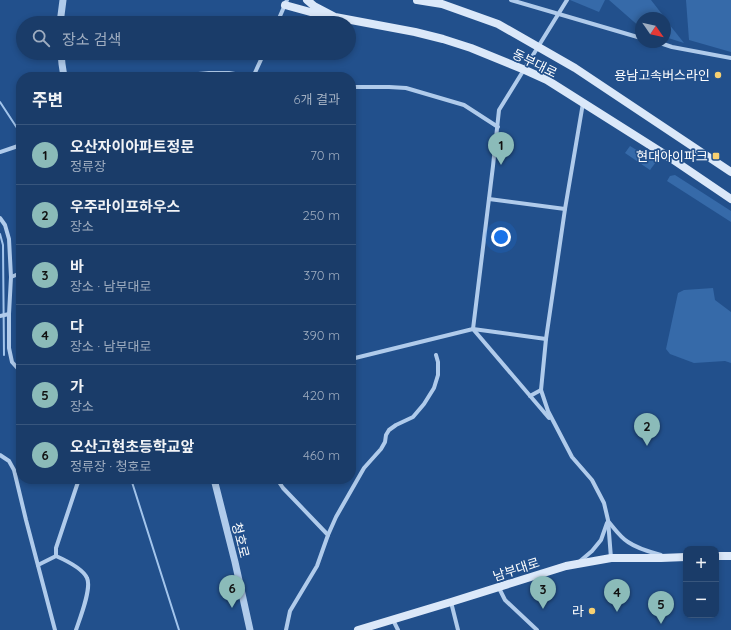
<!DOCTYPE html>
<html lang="ko">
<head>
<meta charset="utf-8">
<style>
	:root { --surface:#1a3c69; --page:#274771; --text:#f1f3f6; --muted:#9fadc0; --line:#38567d; --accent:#8bbbb9 }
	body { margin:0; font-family:Quicksand,"Noto Sans KR",sans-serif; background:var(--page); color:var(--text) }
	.controls { position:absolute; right:12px; bottom:12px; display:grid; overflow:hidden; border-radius:8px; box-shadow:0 2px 6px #0003 }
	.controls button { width:36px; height:36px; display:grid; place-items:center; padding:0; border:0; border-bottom:1px solid var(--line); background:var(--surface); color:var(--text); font:20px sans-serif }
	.compass { position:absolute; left:635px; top:12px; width:36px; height:36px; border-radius:50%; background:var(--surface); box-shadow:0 2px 6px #0003; rotate:124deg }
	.you { position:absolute; left:501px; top:237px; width:14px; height:14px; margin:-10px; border:3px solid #fff; border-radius:50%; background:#1a73e8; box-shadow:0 0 0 6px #1a73e833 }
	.badge { display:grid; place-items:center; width:26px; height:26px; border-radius:50%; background:var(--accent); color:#111; font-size:13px; font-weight:700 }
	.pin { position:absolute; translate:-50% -33px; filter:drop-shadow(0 1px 2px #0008) }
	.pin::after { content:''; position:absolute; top:21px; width:14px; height:12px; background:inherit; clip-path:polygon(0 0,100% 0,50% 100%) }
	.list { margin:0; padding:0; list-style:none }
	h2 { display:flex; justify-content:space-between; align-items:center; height:52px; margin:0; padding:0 16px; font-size:17px }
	h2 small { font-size:13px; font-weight:400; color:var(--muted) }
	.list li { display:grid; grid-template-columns:26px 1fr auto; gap:12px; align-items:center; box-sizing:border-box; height:60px; padding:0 16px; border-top:1px solid var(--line) }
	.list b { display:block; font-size:15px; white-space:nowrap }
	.list p { margin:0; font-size:13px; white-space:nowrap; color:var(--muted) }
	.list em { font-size:13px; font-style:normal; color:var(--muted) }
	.icon { flex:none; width:22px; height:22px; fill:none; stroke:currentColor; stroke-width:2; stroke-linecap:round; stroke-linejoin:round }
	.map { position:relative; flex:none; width:731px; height:630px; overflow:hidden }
	.search { position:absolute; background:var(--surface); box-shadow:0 2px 6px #0003; left:16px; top:16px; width:340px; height:44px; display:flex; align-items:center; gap:10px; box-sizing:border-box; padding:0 14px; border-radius:22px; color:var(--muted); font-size:15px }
	.panel { position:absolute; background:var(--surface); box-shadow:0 2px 6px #0003; left:16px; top:72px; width:340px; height:412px; border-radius:16px }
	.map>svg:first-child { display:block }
	.green { fill:#366aa9 }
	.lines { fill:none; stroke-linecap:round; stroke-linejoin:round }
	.stream { stroke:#a3c5ec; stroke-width:2 }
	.minor { stroke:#b0cbeb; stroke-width:4 }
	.tertiary { stroke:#b0cbeb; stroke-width:7 }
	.secondary { stroke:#dbe8f9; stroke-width:8 }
	.poi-dot { fill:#f7d071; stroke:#22508c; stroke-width:1.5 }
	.labels { text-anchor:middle; stroke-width:3.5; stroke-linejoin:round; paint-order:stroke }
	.street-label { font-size:13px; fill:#fff; stroke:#22508c }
	.poi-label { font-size:13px; fill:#fff; stroke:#22508c; text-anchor:end }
</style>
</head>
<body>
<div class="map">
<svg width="731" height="630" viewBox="0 0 731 630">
	<rect width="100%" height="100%" fill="#22508c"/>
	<g class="green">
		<polygon points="570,0 605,0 599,12"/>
		<polygon points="609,0 651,0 665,18 641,18 641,28"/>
		<polygon points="686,0 731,0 731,52 689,40"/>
		<polygon points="665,19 684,43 665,37"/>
		<polygon points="630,146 656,162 650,170 625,153"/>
		<polygon points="675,175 731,211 731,222 667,181 670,176"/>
		<polygon points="713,288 715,300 731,312 731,363 725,361 694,363 670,354 666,349 678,293 684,290"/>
	</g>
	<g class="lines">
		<g class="stream">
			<polyline points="0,102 21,134"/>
			<polyline points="0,234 3,245 4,355"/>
			<polyline points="131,479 179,630"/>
		</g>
		<g class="minor">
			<polyline points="511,0 641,38"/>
			<polyline points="277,23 287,0"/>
			<polyline points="657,42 672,47 731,58"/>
			<polyline points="156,77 170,75 188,75 209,73 229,73 253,77"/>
			<polyline points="253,77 264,53"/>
			<polyline points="351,87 389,87 406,88 464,105 498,127"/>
			<polyline points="583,103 565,209 546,339 541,390 548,411 572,457 592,480 604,503 608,520 611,558"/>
			<polyline points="0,152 21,145"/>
			<polyline points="489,199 565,209"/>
			<polyline points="0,218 5,225 9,239 11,277 9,314 9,348 12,362 21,372"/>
			<polyline points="11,277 21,273"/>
			<polyline points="0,316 9,314"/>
			<polyline points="473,329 549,418"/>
			<polyline points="473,329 546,339"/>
			<polyline points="351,359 473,329 493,166 499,110 567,0"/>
			<polyline points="530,396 541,390"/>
			<polyline points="0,455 9,461 14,470 26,520 55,630"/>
			<polyline points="277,479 283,488 328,535 317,566 290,611 286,630"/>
			<path d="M608 521C614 528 620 537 628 542 638 549 650 552 661 555"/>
			<polyline points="328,535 336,517 364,468 381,449 385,442 386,435 389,430 396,425 413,417 424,404 434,388 438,375 438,362 436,355"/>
			<polyline points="56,556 56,548 79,479"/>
			<polyline points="579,562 592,551 601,540 607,523"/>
			<path d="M38 565 56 556C65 560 83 569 87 578 92 588 80 618 76 630"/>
			<polyline points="499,588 505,600 537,630"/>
			<polyline points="451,602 458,630"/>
			<polyline points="393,620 398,630"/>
		</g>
		<g class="tertiary">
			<polyline points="60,23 63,0"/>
			<polyline points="61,53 62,64 64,77"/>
			<polyline points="214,479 235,562 250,630"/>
		</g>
		<g class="secondary">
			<polyline points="307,0 314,6 335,17 415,32 443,39 471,48 525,70 547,80 672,159 731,199"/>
			<polyline points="417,0 442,4 498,24 575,68 731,172"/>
			<polyline points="285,5 314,13 327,15"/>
			<polyline points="716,556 731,556"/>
			<polyline points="358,630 451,602 566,566 611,558 661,558 686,557"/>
		</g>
	</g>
	<g class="poi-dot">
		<circle cx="718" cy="75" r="4"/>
		<rect x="712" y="152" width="8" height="8" rx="2"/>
		<circle cx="592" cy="611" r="4"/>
	</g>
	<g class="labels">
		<g class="street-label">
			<text transform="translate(535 63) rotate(26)" y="5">동부대로</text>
			<text transform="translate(241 540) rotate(76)" y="5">청호로</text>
			<text transform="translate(516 569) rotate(-18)" y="5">남부대로</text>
		</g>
		<g class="poi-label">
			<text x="710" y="80">용남고속버스라인</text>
			<text x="708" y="161">현대아이파크</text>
			<text x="584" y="616">라</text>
		</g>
	</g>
</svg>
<div class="controls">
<button>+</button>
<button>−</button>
</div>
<svg class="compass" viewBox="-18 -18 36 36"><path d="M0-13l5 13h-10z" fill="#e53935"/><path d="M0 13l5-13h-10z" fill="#9fadc0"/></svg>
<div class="you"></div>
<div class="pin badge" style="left:501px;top:165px">1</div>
<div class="pin badge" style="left:647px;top:446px">2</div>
<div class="pin badge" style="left:543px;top:609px">3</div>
<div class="pin badge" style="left:617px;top:612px">4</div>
<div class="pin badge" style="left:661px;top:624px">5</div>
<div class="pin badge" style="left:232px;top:608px">6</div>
<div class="search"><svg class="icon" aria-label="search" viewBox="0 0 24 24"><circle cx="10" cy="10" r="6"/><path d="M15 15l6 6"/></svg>장소 검색</div>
<section class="panel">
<h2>주변<small>6개 결과</small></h2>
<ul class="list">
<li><span class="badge">1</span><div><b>오산자이아파트정문</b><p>정류장</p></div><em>70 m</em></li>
<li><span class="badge">2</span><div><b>우주라이프하우스</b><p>장소</p></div><em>250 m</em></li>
<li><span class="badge">3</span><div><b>바</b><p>장소 · 남부대로</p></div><em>370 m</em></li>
<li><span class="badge">4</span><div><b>다</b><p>장소 · 남부대로</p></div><em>390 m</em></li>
<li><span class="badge">5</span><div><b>가</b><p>장소</p></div><em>420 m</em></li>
<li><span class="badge">6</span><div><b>오산고현초등학교앞</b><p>정류장 · 청호로</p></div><em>460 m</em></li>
</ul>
</section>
</div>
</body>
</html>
